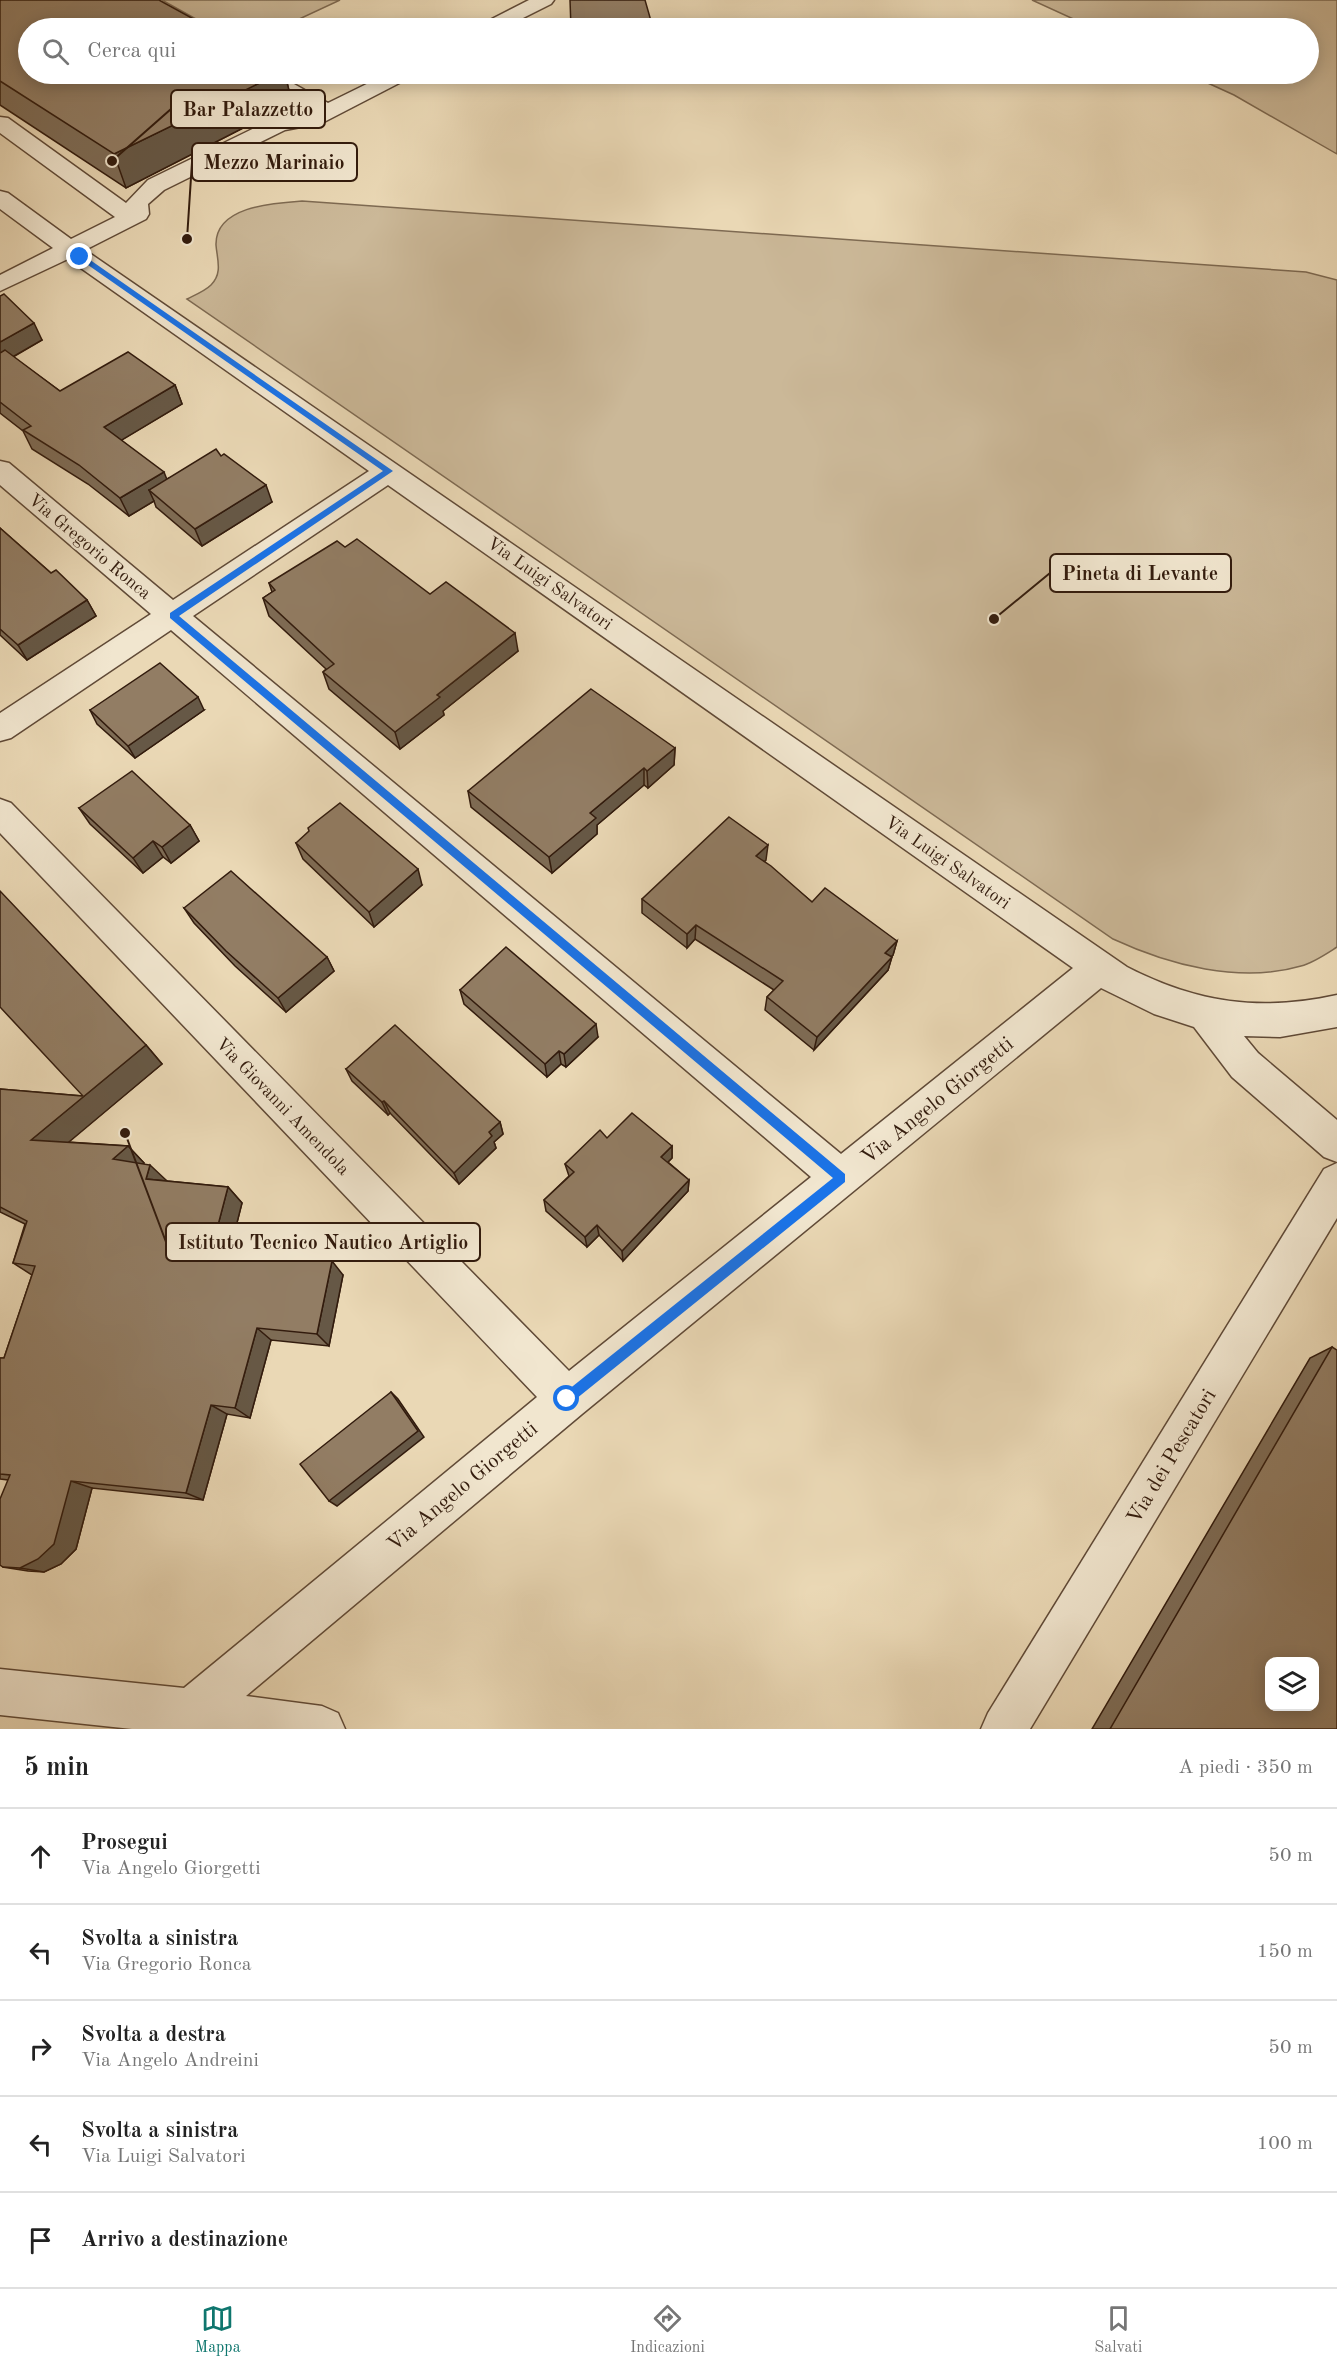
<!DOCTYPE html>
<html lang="it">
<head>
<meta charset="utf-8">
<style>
	:root { --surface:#fff; --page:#f2f2f2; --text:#222; --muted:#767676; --line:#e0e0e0; --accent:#0f766e }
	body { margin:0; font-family:"Old Standard TT",serif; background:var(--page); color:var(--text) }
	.controls { position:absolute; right:18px; bottom:18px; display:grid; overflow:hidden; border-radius:12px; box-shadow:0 3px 15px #0003 }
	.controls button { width:54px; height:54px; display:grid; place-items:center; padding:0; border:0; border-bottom:2px solid var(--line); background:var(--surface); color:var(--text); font:30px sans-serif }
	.stop { position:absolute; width:18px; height:18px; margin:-14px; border:4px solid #1a73e8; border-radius:50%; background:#fff }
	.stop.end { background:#1a73e8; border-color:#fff; box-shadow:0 2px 6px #0008 }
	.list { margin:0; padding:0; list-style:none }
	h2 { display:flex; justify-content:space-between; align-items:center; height:78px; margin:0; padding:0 24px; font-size:26px }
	h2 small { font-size:20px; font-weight:400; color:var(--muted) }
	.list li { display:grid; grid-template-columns:39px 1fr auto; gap:18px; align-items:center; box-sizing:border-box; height:96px; padding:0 24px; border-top:2px solid var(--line) }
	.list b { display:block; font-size:22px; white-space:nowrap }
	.list p { margin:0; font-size:20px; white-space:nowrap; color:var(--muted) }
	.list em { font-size:20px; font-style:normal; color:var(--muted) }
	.icon { flex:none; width:33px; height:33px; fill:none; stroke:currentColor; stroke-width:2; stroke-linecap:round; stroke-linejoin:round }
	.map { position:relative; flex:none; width:1337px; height:1729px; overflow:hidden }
	.search { position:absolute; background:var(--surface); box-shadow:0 3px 15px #0003; left:18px; right:18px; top:18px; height:66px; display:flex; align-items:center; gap:15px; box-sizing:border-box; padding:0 21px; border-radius:33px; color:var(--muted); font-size:22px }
	.sheet { height:558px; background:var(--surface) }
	nav { display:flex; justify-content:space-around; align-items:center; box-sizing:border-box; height:84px; border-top:2px solid var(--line); background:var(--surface); font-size:16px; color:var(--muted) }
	nav a { display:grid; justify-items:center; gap:3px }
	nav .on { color:var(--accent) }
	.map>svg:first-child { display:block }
	.green { fill:#cbb898; stroke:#7e6a52; stroke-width:1.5 }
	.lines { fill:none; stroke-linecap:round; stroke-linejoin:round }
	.minor-casing { stroke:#604a37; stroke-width:3 }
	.minor { fill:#f1e6cf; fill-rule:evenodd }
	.wall { fill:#7e6c56; stroke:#321b0d; stroke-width:1.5 }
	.shaded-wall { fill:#665846; stroke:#321b0d; stroke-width:1.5 }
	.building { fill:#927d64; stroke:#321b0d; stroke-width:1.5; fill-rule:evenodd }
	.route { fill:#1a73e8 }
	.labels { text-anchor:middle; stroke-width:4.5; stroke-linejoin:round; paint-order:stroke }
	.street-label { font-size:18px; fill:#321b0d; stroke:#f1e6cf }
	.near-street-label { font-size:21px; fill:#321b0d; stroke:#f1e6cf }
	.leader { fill:none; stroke:#321b0d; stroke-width:2 }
	.callout-dot { fill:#321b0d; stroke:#f1e6cf; stroke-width:2 }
	.callout { fill:#f1e6cf; stroke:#321b0d; stroke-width:2 }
	.callout-label { font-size:20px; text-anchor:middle; font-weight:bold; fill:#321b0d }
</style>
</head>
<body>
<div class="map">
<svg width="1337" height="1729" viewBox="0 0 1337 1729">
	<rect width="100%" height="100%" fill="#ead8b5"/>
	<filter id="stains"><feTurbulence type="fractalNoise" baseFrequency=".00333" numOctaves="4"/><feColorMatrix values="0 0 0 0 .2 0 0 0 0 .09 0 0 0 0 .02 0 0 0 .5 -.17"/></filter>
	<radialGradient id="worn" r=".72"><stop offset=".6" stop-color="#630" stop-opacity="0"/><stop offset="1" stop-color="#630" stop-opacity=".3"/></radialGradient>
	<g class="green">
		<polygon points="162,0 340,0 280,28 212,28"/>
		<polygon points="1032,0 1337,0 1337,154 1234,95 1188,74 1308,74 1308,28 1093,28"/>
		<path d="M302 201 1306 272 1337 280V947C1326 954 1313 963 1301 966 1240 984 1169 965 1113 939L187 299C195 295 205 291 211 285 223 273 217 259 216 245 215 206 274 203 302 201Z"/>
	</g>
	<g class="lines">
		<g class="minor-casing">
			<g id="minor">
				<polygon points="529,0 554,0 551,4 503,28 479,28 482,24"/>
				<path d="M252 74H276L328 103 387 74H412L409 78 322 123 285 130 164 190 148 204 149 214 146 219 85 250 1127 967C1197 1003 1260 1012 1337 995V1027L1280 1037 1244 1036 1258 1053 1337 1120V1162L1324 1157 1232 1077 1194 1027 1154 1014 1101 988 582 1414 246 1696 322 1706 338 1713 345 1729H132L0 1715V1669L184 1688 537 1397 0 833V799L11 803 569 1371 811 1177 171 630 11 738 0 741V713L151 614 0 485V461L9 463 173 600 369 471 68 259 0 291V275L53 248 0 209V191L8 193 71 239 115 217 0 133V117L8 118 126 203 148 180 271 120 312 111 255 78ZM388 485 1073 968 841 1154 193 616Z"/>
				<polygon points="1337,1163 1337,1218 1030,1729 981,1729 988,1713 1324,1169"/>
			</g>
		</g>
		<use href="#minor" class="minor"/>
	</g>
	<g class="wall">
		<polygon points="0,1 28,74 285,74 292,103 126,188 0,105"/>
		<polygon points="0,296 42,340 13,357 60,391 175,385 182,404 121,440 167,479 221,456 272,502 202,546 156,507 154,501 129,516 88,484 32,449 23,431 0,413"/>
		<polygon points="0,528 51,573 87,600 96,616 27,660 0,635"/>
		<polygon points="269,583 430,594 518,651 443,711 444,715 400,749 329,689 323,672 326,669 269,616 263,598 272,592"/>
		<polygon points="90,710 204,710 135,758 97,724"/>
		<polygon points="675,748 674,765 648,788 644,785 597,825 597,834 552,873 471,807 468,791"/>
		<polygon points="79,808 190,825 199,841 171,863 163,857 143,873 90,824"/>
		<polygon points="296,843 422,885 374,927 303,859"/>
		<polygon points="766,860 764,862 812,902 897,941 893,955 892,956 888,970 814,1050 765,1010 767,997 774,990 695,939 687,948 642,913 642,899"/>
		<polygon points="184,908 327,957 334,971 286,1012 235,966 194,923"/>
		<polygon points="460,990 598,1037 566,1067 561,1064 547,1077 464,1004"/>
		<polygon points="146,1045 162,1064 68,1142 128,1146 144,1163 143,1164 167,1181 228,1187 242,1203 230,1250 343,1275 329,1346 271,1340 250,1418 227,1414 203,1500 92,1488 76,1549 61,1564 44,1572 28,1571 3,1567 8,1480 0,1479 0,1358 4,1358 32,1275 13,1263 25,1224 0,1212 0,1089 83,1096"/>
		<polygon points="346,1069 500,1122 503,1134 494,1142 496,1148 459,1184 390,1113 388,1115 352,1081"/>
		<polygon points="607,1138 672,1146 672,1158 668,1162 689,1180 688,1191 623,1261 599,1235 587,1247 546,1211 544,1200 569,1176 565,1164"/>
		<polygon points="1332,1347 1337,1729 1092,1729 1310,1358"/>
	</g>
	<g class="shaded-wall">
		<polygon points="278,74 285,74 292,103 126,188 114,154"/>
		<polygon points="34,323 42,340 0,364 0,342"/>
		<polygon points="175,385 182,404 112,446 104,427"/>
		<polygon points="164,472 171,490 149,490 154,501 129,516 120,498"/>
		<polygon points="266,485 272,502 202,546 195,529"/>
		<polygon points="87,600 96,616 27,660 18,645"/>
		<polygon points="515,633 518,651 443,711 444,715 400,749 395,732 437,695"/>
		<polygon points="198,697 204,710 135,758 128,746"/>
		<polygon points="675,748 674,765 648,788 647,771"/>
		<polygon points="644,768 644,785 597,825 597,834 552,873 549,857 590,813"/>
		<polygon points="190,825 199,841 171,863 162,847"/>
		<polygon points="153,841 163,857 143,873 133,858"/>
		<polygon points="768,845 766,860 754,871 756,856"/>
		<polygon points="418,869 422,885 374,927 369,912"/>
		<polygon points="696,925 695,939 687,948 687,934"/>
		<polygon points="897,941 893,955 881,966 885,953"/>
		<polygon points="327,957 334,971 286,1012 278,998"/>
		<polygon points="892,957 888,970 814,1050 817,1037"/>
		<polygon points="596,1024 598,1037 566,1067 564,1054"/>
		<polygon points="146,1045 162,1064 51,1157 31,1140"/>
		<polygon points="559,1051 561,1064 547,1077 545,1064"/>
		<polygon points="384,1101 390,1113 388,1115 382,1102"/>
		<polygon points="500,1122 503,1134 494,1142 496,1148 459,1184 454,1173 489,1132"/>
		<polygon points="128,1146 144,1163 131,1176 113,1159"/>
		<polygon points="672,1146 672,1158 662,1168 661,1157"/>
		<polygon points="150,1165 167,1181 146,1179"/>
		<polygon points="689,1180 688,1191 623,1261 622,1251"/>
		<polygon points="228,1187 242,1203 227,1262 212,1248"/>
		<polygon points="597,1225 599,1235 587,1247 585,1237"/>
		<polygon points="332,1261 343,1275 329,1346 317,1334"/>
		<polygon points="257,1328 271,1340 250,1418 235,1408"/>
		<polygon points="391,1392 398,1399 424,1437 337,1506 329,1501"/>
		<polygon points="211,1405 227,1414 203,1500 186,1493"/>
		<polygon points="71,1481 92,1488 76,1549 61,1564 44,1572 20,1568"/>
	</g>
	<g class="building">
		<polygon points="1,0 159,0 210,28 28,28 28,74 278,74 114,154 0,81 0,1"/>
		<polygon points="570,0 645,0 653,28 571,28"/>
		<polygon points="4,294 34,323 0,342 0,296"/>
		<polygon points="5,350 60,391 128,352 175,385 104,427 164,472 120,498 79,465 23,430 31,426 0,402 0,353"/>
		<polygon points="216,449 221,456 224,454 266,485 195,529 149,490"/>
		<polygon points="0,528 51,573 56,570 87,600 18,645 0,629"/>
		<polygon points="357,539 430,594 446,582 515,633 437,695 440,697 395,732 323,672 334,664 263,598 275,590 269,583 337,541 345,547"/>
		<polygon points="160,663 198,697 128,746 90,710"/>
		<polygon points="591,689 675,748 647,771 644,768 590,813 596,818 549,857 468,791"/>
		<polygon points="132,771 190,825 162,847 153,841 133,858 79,808"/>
		<polygon points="340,803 418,869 369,912 296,843 309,831 308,828"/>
		<polygon points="729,817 768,845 756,856 771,866 812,902 825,888 897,941 885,953 892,957 817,1037 767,997 783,981 696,925 687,934 642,899"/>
		<polygon points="231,871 327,957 278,998 226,951 184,908"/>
		<polygon points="0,891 146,1045 31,1140 128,1146 113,1159 150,1165 146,1179 228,1187 212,1248 332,1261 317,1334 257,1328 235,1408 211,1405 186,1493 71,1481 54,1544 38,1559 20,1568 3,1567 0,1565 0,1499 10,1475 0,1474 0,1358 4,1358 35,1266 13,1263 27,1221 0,1207 0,1089 83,1096 0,1007"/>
		<polygon points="506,947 596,1024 564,1054 559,1051 545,1064 460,990"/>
		<polygon points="395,1025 500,1122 489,1132 492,1136 454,1173 384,1101 382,1102 346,1069"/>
		<polygon points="632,1113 672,1146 661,1157 689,1180 622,1251 597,1225 585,1237 544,1200 574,1172 565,1164 600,1130 607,1138"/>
		<path d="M1332 1347 1337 1350V1729H1110ZM1269 1662H1314V1707H1269Z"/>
		<polygon points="391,1392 418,1431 329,1501 300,1464"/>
	</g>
	<polygon class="route" points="78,255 83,255 393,471 179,616 845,1174 845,1182 571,1403 563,1403 563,1394 833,1178 170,618 170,613 383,471 78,258"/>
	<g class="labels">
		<g class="street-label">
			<text transform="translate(90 546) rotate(40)" y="6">Via Gregorio Ronca</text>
			<text transform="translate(550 583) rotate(35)" y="6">Via Luigi Salvatori</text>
			<text transform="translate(948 862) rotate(35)" y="6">Via Luigi Salvatori</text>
			<text transform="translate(283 1106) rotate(46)" y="6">Via Giovanni Amendola</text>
		</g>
		<g class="near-street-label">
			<text transform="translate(937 1100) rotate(-39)" y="7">Via Angelo Giorgetti</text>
			<text transform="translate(1171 1456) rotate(-59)" y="7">Via dei Pescatori</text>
			<text transform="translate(462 1486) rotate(-40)" y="7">Via Angelo Giorgetti</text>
		</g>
	</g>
	<path class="leader" d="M112 161L171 109M187 239L192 162M994 619L1050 573M125 1133L166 1242"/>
	<g class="callout-dot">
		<circle cx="112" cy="161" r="6"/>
		<circle cx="187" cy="239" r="6"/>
		<circle cx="994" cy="619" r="6"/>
		<circle cx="125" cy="1133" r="6"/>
	</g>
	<g class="callout">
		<rect x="171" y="90" width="154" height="38" rx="6"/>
		<rect x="192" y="143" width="165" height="38" rx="6"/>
		<rect x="1050" y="554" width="181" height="38" rx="6"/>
		<rect x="166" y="1223" width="314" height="38" rx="6"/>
	</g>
	<g class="callout-label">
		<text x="248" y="116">Bar Palazzetto</text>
		<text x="274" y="169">Mezzo Marinaio</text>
		<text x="1140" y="580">Pineta di Levante</text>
		<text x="323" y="1249">Istituto Tecnico Nautico Artiglio</text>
	</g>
	<rect width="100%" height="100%" filter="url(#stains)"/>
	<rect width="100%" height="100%" fill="url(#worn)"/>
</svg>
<div class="controls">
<button><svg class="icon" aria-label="layers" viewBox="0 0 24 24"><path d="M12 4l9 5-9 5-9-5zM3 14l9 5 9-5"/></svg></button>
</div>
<div class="stop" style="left:567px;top:1399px"></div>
<div class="stop end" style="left:80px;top:257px"></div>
<div class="search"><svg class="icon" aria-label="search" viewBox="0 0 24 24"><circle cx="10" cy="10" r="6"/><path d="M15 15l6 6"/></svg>Cerca qui</div>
</div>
<section class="sheet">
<h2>5 min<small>A piedi · 350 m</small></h2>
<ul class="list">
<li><svg class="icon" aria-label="ahead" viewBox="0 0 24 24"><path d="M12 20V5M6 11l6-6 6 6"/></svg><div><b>Prosegui</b><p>Via Angelo Giorgetti</p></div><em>50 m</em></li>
<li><svg class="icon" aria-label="left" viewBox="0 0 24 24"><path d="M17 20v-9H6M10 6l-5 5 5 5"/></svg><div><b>Svolta a sinistra</b><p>Via Gregorio Ronca</p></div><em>150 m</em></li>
<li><svg class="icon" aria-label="right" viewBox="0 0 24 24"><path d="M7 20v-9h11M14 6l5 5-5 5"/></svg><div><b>Svolta a destra</b><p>Via Angelo Andreini</p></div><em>50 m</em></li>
<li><svg class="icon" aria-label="left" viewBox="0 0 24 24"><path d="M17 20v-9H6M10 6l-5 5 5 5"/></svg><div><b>Svolta a sinistra</b><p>Via Luigi Salvatori</p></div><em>100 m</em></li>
<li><svg class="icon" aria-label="arrive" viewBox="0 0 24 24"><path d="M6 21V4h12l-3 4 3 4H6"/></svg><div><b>Arrivo a destinazione</b></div></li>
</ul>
</section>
<nav>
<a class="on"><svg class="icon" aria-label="map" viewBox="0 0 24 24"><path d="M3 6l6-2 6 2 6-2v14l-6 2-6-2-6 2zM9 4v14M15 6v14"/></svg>Mappa</a>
<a><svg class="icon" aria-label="directions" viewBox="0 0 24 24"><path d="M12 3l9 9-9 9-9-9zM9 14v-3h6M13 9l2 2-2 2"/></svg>Indicazioni</a>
<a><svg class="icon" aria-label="saved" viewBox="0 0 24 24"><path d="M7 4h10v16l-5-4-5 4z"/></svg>Salvati</a>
</nav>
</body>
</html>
